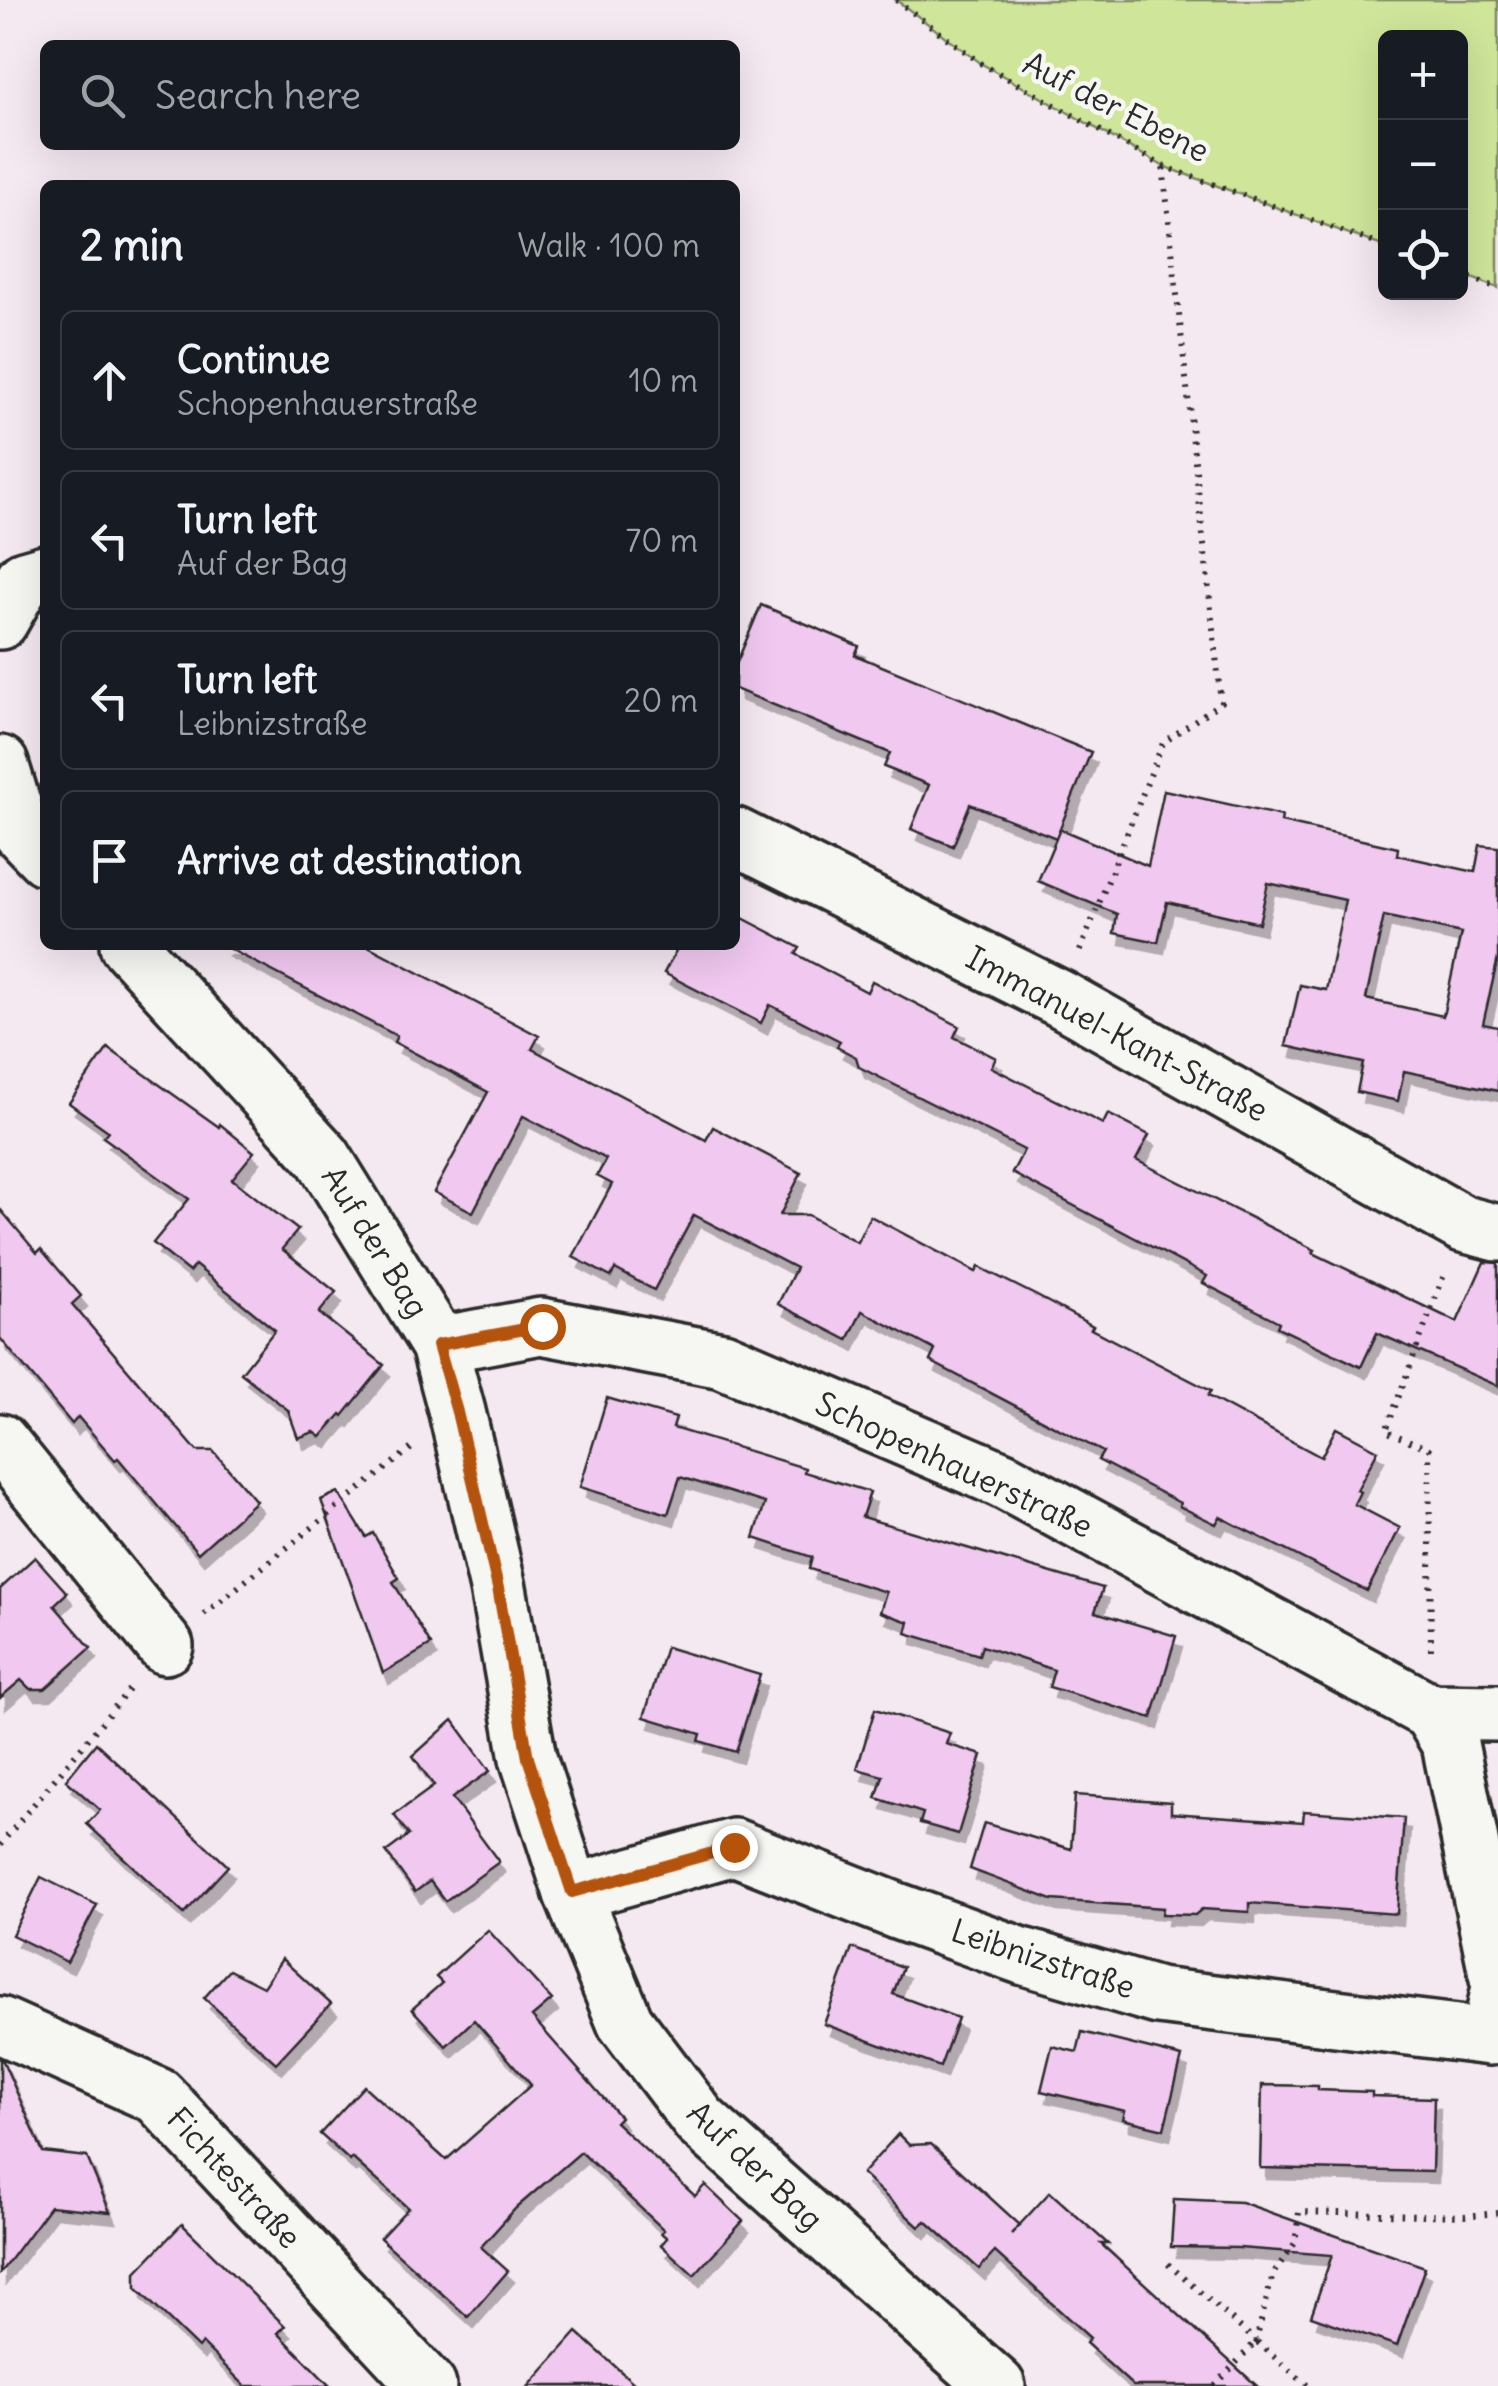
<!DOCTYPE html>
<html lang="en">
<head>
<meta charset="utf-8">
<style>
	:root { --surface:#171b24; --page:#242831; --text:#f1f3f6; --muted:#9ea1a6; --line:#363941 }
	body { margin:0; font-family:Delius,sans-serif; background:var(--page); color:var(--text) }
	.controls { position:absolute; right:30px; top:30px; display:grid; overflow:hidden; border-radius:15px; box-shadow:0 10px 40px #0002 }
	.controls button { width:90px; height:90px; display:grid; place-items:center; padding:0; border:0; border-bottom:2px solid var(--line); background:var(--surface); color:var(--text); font:50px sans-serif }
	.stop { position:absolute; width:30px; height:30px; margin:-22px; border:8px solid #b45309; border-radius:50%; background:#fff }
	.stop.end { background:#b45309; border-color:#fff; box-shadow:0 2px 10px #0008 }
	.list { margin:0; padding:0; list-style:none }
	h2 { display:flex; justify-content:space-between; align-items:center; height:130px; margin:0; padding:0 40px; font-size:42px }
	h2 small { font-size:32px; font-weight:400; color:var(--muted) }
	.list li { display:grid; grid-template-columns:65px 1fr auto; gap:30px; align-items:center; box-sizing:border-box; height:140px; margin:0 20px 20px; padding:0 20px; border:2px solid var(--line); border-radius:15px }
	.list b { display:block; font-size:38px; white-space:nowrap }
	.list p { margin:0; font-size:32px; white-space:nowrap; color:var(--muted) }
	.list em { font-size:32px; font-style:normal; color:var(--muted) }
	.icon { flex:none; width:55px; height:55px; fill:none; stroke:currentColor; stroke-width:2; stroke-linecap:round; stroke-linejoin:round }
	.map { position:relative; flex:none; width:1498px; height:2386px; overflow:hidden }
	.search { position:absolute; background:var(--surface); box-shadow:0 10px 40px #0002; left:40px; top:40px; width:700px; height:110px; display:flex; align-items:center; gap:25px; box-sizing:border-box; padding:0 35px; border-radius:15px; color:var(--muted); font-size:38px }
	.panel { position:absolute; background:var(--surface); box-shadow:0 10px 40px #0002; left:40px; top:180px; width:700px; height:770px; border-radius:15px }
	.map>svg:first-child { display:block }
	.green { fill:#cee59a; stroke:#7c8862; stroke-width:2.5 }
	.building { fill:#f1c8f0; stroke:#2b2b2b; stroke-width:2.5; fill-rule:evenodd; filter:url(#shadow) }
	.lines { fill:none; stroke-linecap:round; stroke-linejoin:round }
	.minor-casing { stroke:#2b2b2b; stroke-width:62 }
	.path { stroke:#2b2b2b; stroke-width:6; stroke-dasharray:2.5 8; stroke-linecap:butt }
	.minor { stroke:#f6f6f2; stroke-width:55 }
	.route { stroke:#b45309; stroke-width:12 }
	.labels { text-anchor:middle; stroke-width:9; stroke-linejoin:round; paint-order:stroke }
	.street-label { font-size:32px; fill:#2b2b2b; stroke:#f6f6f2 }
</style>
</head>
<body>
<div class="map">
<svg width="1498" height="2386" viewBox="0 0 1498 2386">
	<defs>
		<filter id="shadow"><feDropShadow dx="6" dy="11" stdDeviation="0" flood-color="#0004"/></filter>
	</defs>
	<rect width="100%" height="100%" fill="#f4e8f1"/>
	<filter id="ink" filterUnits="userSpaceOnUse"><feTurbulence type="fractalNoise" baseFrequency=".01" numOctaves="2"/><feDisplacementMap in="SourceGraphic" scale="20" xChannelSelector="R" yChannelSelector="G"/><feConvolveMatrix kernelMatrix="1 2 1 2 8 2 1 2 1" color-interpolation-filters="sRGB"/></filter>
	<g filter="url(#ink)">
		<polygon class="green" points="896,0 1498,0 1498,288 1461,274 1460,38 1386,38 1385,247 1163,166 982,64"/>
		<g class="building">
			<polygon points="761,605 859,646 855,655 1091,752 1056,838 970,804 953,846 911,829 929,785 884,767 890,753 735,689 735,667"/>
			<path d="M1164 790 1282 816 1281 822 1398 848 1397 855 1475 872 1480 845 1498 847V958L1483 1024 1498 1027V1091L1404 1071 1398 1101 1357 1092 1363 1063 1286 1046 1300 985 1326 990 1345 900 1268 883 1259 923 1167 902 1158 942 1114 933 1117 914 1038 881 1060 829 1148 866ZM1384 916 1461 933 1443 1016 1366 999Z"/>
			<polygon points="735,914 800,948 796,954 867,992 872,981 959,1026 954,1037 996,1058 991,1067 1103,1124 1108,1114 1149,1135 1136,1160 1315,1250 1313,1253 1457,1322 1484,1262 1498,1263 1498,1386 1377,1333 1361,1367 1277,1327 1279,1322 1203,1283 1207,1276 1012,1173 1024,1150 859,1067 856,1057 837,1047 840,1041 770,1005 761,1023 664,973 679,945 735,945"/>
			<polygon points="222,945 366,945 539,1036 532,1049 706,1140 713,1127 801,1173 780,1215 808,1215 857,1242 870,1216 976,1272 979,1267 1037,1296 1093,1326 1091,1329 1211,1391 1208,1396 1321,1457 1336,1428 1378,1450 1357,1490 1360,1492 1354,1504 1400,1528 1367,1591 1220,1517 1216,1524 1179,1506 1180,1503 1098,1460 1103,1452 930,1361 935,1350 862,1311 848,1340 778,1304 796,1268 694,1215 654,1290 615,1269 611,1277 573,1257 612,1184 597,1176 606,1159 523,1116 473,1212 434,1192 488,1092 394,1042 397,1036"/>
			<polygon points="108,1048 219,1127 220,1124 254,1152 232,1179 298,1230 282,1249 336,1292 319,1313 384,1365 343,1416 341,1414 321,1437 314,1432 298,1438 288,1410 241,1373 275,1330 195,1265 189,1272 153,1243 189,1199 103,1137 108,1131 69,1103"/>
			<polygon points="0,1209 37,1253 41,1249 81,1296 72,1304 197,1451 213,1451 256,1501 198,1553 118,1458 115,1460 78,1417 72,1424 0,1338"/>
			<polygon points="607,1398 676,1418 673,1428 805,1468 804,1472 870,1492 862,1517 1103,1588 1095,1612 1176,1636 1152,1718 1049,1687 1054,1670 982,1646 979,1655 906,1633 909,1622 880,1612 886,1592 809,1569 812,1557 754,1538 765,1503 680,1477 668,1514 580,1487"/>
			<polygon points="338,1492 366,1537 373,1533 399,1578 393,1582 431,1645 383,1673 321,1500"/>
			<polygon points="35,1557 67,1593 54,1605 91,1648 45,1689 30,1689 21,1680 0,1698 0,1589"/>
			<polygon points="666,1647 760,1675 736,1752 699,1741 701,1734 644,1717"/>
			<polygon points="875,1709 950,1733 946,1744 982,1755 958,1834 920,1823 923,1813 876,1798 883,1776 857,1769"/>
			<polygon points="453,1720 490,1771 452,1798 499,1862 445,1901 430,1881 415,1892 386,1852 409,1835 394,1815 434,1786 413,1756"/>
			<polygon points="96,1743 228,1866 184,1914 87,1824 100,1810 66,1780"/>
			<polygon points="1075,1795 1171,1802 1171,1813 1303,1822 1304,1811 1404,1818 1397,1914 1249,1903 1249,1912 1202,1909 1195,1915 1162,1914 1163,1908 1052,1900 970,1869 984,1823 1071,1849"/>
			<polygon points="41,1877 97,1905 67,1962 12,1935"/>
			<polygon points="488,1930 552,2000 532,2017 620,2117 615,2122 695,2196 705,2185 743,2221 694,2275 661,2245 667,2238 661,2233 664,2230 581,2152 516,2208 481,2247 508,2271 468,2317 380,2238 408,2208 352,2158 350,2161 320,2134 364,2086 446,2160 531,2085 474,2020 446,2046 412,2009 442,1983 436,1977"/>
			<polygon points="852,1948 903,1967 893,1994 958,2018 940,2067 824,2024"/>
			<polygon points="282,1959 331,2004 276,2063 204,1998 229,1970 263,1987"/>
			<polygon points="1082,2032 1182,2057 1164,2129 1123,2119 1125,2111 1041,2091 1052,2046 1077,2052"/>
			<polygon points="0,2059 3,2061 43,2152 87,2157 110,2212 50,2206 0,2273"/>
			<polygon points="1262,2085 1318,2086 1318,2090 1372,2092 1372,2096 1434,2098 1432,2172 1260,2168"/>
			<polygon points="898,2134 909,2145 931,2144 1020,2225 1011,2234 1050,2192 1108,2244 1101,2244 1257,2386 1133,2386 1086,2343 1090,2338 995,2252 979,2269 926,2221 919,2227 862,2174"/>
			<polygon points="1174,2199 1241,2202 1425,2267 1397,2346 1311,2316 1332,2255 1239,2248 1171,2247"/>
			<polygon points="182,2224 285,2326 278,2333 330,2386 245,2386 202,2343 198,2348 136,2288 136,2272"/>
			<polygon points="577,2332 637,2386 529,2386"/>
		</g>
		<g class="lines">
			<g class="minor-casing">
				<g id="minor">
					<polyline points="0,621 24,579 45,573"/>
					<polyline points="0,764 21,832 45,857"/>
					<polyline points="735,836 1061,999 1463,1224 1498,1233"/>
					<polyline points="128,945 323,1157 439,1345 457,1412 498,1588 528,1758 572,1893 625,2022 700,2121 997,2386"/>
					<polyline points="439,1345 541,1326 723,1360 1003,1480 1431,1712 1498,1713"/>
					<polyline points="0,1442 165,1646"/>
					<polyline points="1431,1712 1450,1744 1498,1978"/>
					<polyline points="572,1893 734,1847 897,1911 1022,1956 1158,1996 1490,2037 1498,1996"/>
					<polyline points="0,2025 158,2096 428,2386"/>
				</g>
			</g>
			<g class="path">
				<polyline points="896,0 982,64 1163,166 1386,247"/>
				<polyline points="1460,274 1498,288"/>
				<polyline points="1080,951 1163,743 1221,702 1163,166"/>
				<polyline points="204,1614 413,1447"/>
				<polyline points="1431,1650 1429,1449 1386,1431 1445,1272"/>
				<polyline points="0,1845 132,1686"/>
				<polyline points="1168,2264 1256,2341 1273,2274 1295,2243 1299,2212 1464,2216 1498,2213"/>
				<polyline points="1215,2386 1256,2341 1308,2386"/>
			</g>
			<use href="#minor" class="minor"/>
		</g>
	</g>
	<g class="lines" filter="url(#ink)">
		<polyline class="route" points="542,1326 438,1345 457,1412 498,1588 528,1758 572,1892 734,1847"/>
	</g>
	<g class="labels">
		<g class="street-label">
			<text transform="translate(1116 107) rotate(27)" y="11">Auf der Ebene</text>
			<text transform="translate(1117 1034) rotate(28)" y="11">Immanuel-Kant-Straße</text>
			<text transform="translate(375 1242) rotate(58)" y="11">Auf der Bag</text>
			<text transform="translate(954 1465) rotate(25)" y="11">Schopenhauerstraße</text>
			<text transform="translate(1043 1959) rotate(18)" y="11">Leibnizstraße</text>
			<text transform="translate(755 2166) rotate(43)" y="11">Auf der Bag</text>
			<text transform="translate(234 2178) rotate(47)" y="11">Fichtestraße</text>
		</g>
	</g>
</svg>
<div class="controls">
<button>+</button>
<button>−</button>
<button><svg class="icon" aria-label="locate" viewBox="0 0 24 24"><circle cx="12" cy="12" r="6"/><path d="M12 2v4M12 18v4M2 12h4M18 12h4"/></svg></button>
</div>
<div class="stop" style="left:542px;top:1326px"></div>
<div class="stop end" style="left:734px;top:1847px"></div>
<div class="search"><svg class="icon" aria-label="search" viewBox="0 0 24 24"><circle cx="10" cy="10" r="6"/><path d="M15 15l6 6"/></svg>Search here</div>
<section class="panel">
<h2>2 min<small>Walk · 100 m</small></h2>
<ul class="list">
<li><svg class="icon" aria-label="ahead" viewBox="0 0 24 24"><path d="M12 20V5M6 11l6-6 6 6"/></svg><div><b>Continue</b><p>Schopenhauerstraße</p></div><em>10 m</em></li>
<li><svg class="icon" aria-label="left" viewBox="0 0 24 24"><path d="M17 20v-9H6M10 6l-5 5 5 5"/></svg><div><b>Turn left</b><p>Auf der Bag</p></div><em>70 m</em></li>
<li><svg class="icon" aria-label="left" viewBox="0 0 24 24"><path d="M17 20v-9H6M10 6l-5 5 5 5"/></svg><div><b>Turn left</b><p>Leibnizstraße</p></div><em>20 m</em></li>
<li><svg class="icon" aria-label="arrive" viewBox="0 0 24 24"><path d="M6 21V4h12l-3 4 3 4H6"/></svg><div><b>Arrive at destination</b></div></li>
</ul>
</section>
</div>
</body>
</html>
